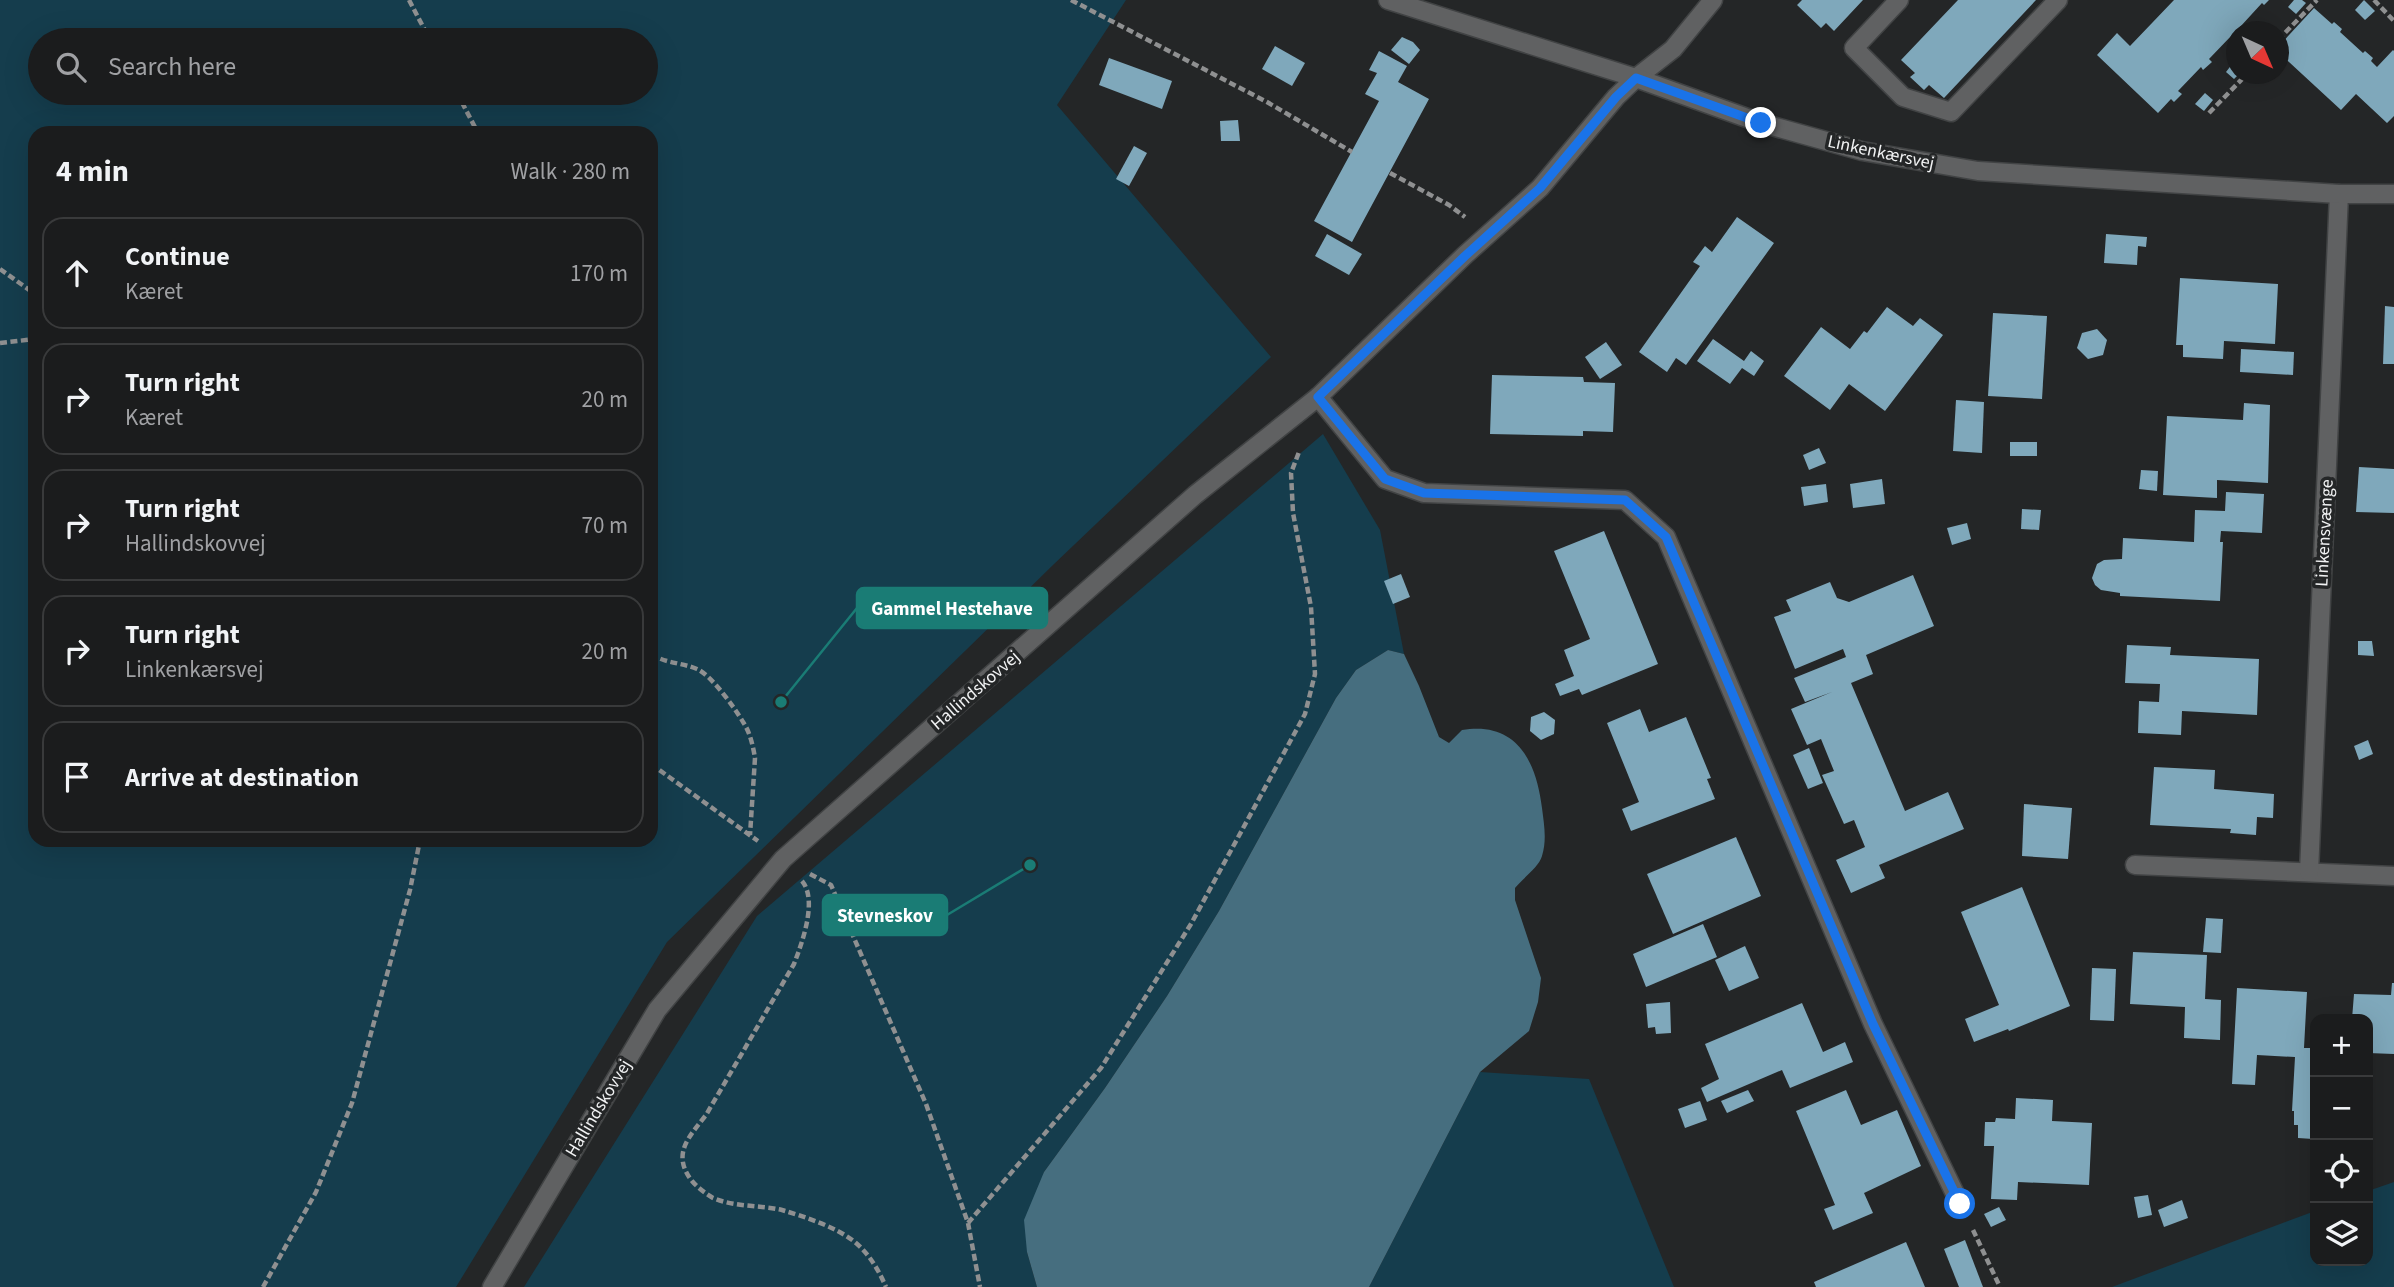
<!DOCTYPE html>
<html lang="en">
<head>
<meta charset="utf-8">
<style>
	:root { --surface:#1b1c1d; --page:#28292a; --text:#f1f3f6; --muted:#a0a1a4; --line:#393a3b }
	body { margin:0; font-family:"Source Sans 3",sans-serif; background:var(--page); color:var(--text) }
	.controls { position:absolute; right:21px; bottom:21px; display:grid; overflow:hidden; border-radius:14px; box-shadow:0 7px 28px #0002 }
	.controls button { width:63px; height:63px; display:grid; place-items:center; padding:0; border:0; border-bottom:2px solid var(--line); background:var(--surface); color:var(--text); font:35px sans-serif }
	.compass { position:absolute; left:2226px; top:21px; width:63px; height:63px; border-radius:50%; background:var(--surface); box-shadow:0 7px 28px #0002; rotate:136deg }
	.stop { position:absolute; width:21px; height:21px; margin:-16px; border:5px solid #1a73e8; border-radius:50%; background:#fff }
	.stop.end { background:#1a73e8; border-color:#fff; box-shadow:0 2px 7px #0008 }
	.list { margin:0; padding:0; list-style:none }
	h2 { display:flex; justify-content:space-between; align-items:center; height:91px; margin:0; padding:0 28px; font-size:30px }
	h2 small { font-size:23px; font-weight:400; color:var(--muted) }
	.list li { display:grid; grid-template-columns:46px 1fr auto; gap:21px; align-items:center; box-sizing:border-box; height:112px; margin:0 14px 14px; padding:0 14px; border:2px solid var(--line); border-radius:21px }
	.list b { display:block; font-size:26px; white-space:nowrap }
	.list p { margin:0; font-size:23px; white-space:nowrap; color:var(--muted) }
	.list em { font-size:23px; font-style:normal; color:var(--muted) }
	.icon { flex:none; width:38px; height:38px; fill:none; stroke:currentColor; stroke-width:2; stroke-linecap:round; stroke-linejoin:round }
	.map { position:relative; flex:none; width:2394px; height:1287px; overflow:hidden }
	.search { position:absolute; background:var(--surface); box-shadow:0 7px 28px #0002; left:28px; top:28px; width:630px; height:77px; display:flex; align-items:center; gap:18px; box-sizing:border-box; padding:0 24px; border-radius:38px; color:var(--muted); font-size:26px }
	.panel { position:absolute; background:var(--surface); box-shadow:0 7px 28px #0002; left:28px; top:126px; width:630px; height:721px; border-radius:21px }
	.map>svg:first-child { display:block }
	.green { fill:#153d4d; fill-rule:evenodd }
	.water { fill:#466e7f }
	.building { fill:#7fa8bb }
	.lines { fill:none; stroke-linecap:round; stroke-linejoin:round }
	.service-casing { stroke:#414344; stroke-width:21 }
	.minor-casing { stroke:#414344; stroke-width:21 }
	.tertiary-casing { stroke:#414344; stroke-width:21 }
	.path { stroke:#8f9091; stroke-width:4.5; stroke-dasharray:7 3.5; stroke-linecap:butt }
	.service { stroke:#606162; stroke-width:18 }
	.minor { stroke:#606162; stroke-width:18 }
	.tertiary { stroke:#606162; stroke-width:18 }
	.route { stroke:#1a73e8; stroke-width:9 }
	.labels { text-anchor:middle; stroke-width:7; stroke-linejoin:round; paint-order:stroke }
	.street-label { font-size:18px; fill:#f1f2f3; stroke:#242627 }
	.leader { fill:none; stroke:#1a7c75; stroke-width:2.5 }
	.callout-dot { fill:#1a7c75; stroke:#242627; stroke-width:2.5 }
	.callout { fill:#1a7c75; stroke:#1a7c75; stroke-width:2.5 }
	.callout-label { font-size:19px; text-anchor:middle; font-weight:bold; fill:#fff }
</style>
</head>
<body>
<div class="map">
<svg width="2394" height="1287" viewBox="0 0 2394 1287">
	<rect width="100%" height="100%" fill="#242627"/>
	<g class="green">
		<path d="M0 0H1126L1057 105 1271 357 1053 565 667 942 456 1287H0ZM40 40H646V93H40ZM35 133H651V840H35Z"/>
		<polygon points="1323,434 1380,530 1404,654 1388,650 1356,670 1336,698 1219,911 1167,996 1105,1088 1044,1172 1027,1252 1037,1287 524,1287 757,916"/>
		<polygon points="1480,1072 1589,1079 1674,1287 1369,1287"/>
		<polygon points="2394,1182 2394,1287 2112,1287 2315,1211 2315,1261 2368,1261 2368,1191"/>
	</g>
	<path class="water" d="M1388 650 1404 654 1419 686 1439 737 1449 743 1462 730C1517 721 1536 761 1542 808 1544 824 1547 840 1542 856 1539 867 1522 879 1515 888V900L1541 978 1538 1002 1529 1031 1480 1072 1369 1287H1037L1027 1252 1024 1220 1044 1172 1105 1088 1167 996 1219 911 1336 698 1356 670Z"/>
	<g class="building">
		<polygon points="1802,0 1863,0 1834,31 1826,23 1821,28 1797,5"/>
		<polygon points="1958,0 2036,0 1944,98 1929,85 1924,90 1910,77 1915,73 1901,60"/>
		<polygon points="2174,0 2269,0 2264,5 2262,3 2240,27 2242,29 2236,32 2234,38 2232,35 2209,59 2212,62 2203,70 2201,67 2178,91 2182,94 2174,102 2171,99 2158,113 2097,55 2117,33 2130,46"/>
		<polygon points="2294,0 2302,0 2306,3 2296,14 2288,7"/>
		<polygon points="2364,0 2375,11 2365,20 2355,10"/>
		<polygon points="2314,8 2332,24 2334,22 2342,29 2340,32 2363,53 2365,51 2373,58 2371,61 2377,67 2393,50 2394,51 2394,116 2387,123 2356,94 2341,110 2278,52 2278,47"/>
		<polygon points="1402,37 1413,42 1420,50 1409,64 1391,50"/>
		<polygon points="1275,46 1305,63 1292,86 1262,69"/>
		<polygon points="1379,51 1407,66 1398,82 1429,99 1352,242 1314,221 1379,101 1365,94 1377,73 1369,70"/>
		<polygon points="1109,58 1172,81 1162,109 1099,85"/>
		<polygon points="2236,59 2236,74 2239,74 2234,79 2226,72"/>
		<polygon points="2205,93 2213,100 2204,111 2195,104"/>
		<polygon points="1238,120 1240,141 1221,141 1220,121"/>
		<polygon points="1134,146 1147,153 1129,186 1116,179"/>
		<polygon points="1737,217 1774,243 1686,365 1676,358 1667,372 1639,352 1700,266 1693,262 1705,246 1712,252"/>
		<polygon points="1327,234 1362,254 1349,275 1315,256"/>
		<polygon points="2106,234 2147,237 2146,247 2138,246 2137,265 2104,263"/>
		<polygon points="2180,278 2278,284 2275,344 2224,341 2223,359 2183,357 2183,345 2176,345"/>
		<polygon points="2385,306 2394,307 2394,364 2383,364"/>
		<polygon points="1887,307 1913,326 1920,318 1943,335 1885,411 1849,384 1830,410 1784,376 1821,327 1850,349 1864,331 1867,333"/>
		<polygon points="1993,313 2047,316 2042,399 1988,396"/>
		<polygon points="2097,329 2107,340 2103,355 2088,359 2077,348 2082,333"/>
		<polygon points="1713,339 1744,361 1751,351 1764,361 1754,376 1742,368 1730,384 1697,361"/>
		<polygon points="1606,342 1622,365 1600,379 1585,357"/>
		<polygon points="2241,349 2294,352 2293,375 2240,372"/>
		<polygon points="1492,375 1583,377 1584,382 1615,383 1613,432 1583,431 1583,436 1490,434"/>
		<polygon points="1956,400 1984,402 1982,453 1953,451"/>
		<polygon points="2244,403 2270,405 2268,483 2217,480 2217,498 2163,495 2167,416 2243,420"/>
		<rect x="2010" y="442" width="27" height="14"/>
		<polygon points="1819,448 1826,463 1809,470 1803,455"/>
		<polygon points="2359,467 2394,469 2394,513 2356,512"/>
		<polygon points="2141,470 2158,471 2157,491 2139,489"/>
		<polygon points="1882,479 1885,504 1853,508 1850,484"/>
		<polygon points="1826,484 1828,502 1804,506 1801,487"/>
		<polygon points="2226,492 2264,494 2262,533 2221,531 2220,542 2223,542 2220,601 2120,596 2120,593 2101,590 2095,585 2092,578 2097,564 2104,560 2122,559 2123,538 2194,542 2195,510 2225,511"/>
		<polygon points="2022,509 2041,510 2039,530 2021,529"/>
		<polygon points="1967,523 1971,539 1952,545 1947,528"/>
		<polygon points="1604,531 1658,664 1582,695 1579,689 1560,696 1555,684 1574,676 1564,650 1590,639 1554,551"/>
		<polygon points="1401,574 1410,597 1393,604 1384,581"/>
		<polygon points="1913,575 1934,626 1866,655 1873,674 1851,683 1905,811 1948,792 1964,829 1879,865 1885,878 1851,893 1836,860 1865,847 1854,820 1844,824 1822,775 1834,771 1821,739 1807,745 1791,709 1832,692 1805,702 1794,678 1846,657 1843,649 1795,669 1774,617 1791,611 1786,600 1830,582 1837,598 1849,602"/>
		<polygon points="2358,641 2372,641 2374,656 2358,655"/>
		<polygon points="2127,645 2171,647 2170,655 2259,659 2257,715 2182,711 2181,735 2138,733 2139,701 2159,702 2160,684 2125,683"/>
		<polygon points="1640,709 1649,732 1686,717 1711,778 1707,779 1715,799 1631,831 1622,809 1639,802 1607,723"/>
		<polygon points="1544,712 1555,720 1554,734 1541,740 1530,731 1531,717"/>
		<polygon points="2368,740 2373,754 2359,760 2354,746"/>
		<polygon points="1809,748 1823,783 1808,789 1793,755"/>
		<polygon points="2154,767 2215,770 2214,789 2274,794 2273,818 2257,817 2256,835 2230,833 2231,829 2150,825"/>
		<polygon points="2024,804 2072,808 2068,859 2022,856"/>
		<polygon points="1736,837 1761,896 1673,934 1647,874"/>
		<polygon points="2022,887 2070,1006 2009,1031 2008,1029 1974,1042 1965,1019 1999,1005 1961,912"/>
		<polygon points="2206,918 2223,919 2221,953 2203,952"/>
		<polygon points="1703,924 1717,957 1646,987 1633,954"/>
		<polygon points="1745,946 1759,978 1729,991 1715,960"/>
		<polygon points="2133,952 2207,955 2205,999 2221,1000 2220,1040 2184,1038 2185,1007 2130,1004"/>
		<polygon points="2092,968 2116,969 2114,1021 2090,1020"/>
		<polygon points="2392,983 2394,983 2394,1054 2368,1053 2368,1019 2352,1019 2354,994 2391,995"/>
		<polygon points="2237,988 2307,992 2304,1048 2315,1048 2315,1113 2313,1139 2298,1138 2298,1125 2294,1125 2294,1111 2292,1111 2295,1057 2257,1055 2255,1085 2232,1084"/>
		<polygon points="1670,1002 1671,1033 1656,1034 1655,1027 1648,1028 1646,1004"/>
		<polygon points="1802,1003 1823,1052 1845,1042 1853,1062 1790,1088 1782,1070 1707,1102 1701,1088 1719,1079 1705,1044"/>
		<polygon points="1748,1090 1754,1101 1727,1113 1721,1101"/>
		<polygon points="1846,1090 1861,1125 1897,1110 1921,1166 1864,1193 1873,1213 1833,1230 1824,1209 1835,1205 1796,1111"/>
		<polygon points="2016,1098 2053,1100 2052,1121 2092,1123 2089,1185 2018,1182 2017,1200 1991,1199 1994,1146 1984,1146 1985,1122 1995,1122 1996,1118 2015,1119"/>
		<polygon points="1700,1101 1707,1120 1685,1128 1678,1109"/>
		<polygon points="2148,1195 2152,1215 2138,1218 2134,1197"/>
		<polygon points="2182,1200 2188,1218 2164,1227 2158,1210"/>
		<polygon points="1999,1207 2006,1220 1991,1227 1984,1214"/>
		<polygon points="1965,1240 1983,1287 1959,1287 1944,1249"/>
		<polygon points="1906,1242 1925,1287 1816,1287 1814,1282"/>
	</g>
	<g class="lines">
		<g class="service-casing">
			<polyline id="service" points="1899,0 1854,48 1903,97 1951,112 2058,0"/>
		</g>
		<g class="minor-casing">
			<g id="minor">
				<polyline points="1318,397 1385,479 1424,493 1625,500 1666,537 1873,1024 1960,1204"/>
				<polyline points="2135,865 2394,876"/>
				<polyline points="2309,872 2339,194"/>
				<polyline points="492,1287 657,1010 783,859 1195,495 1318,397 1465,255 1540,188 1616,97 1636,78 1673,49 1713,0"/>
			</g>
		</g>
		<g class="tertiary-casing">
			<polyline id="tertiary" points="1388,0 1636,78 1761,123 1862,151 1978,171 2339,194 2394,194"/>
		</g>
		<g class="path">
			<polyline points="409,0 430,40"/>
			<polyline points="1071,0 1267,102 1352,152"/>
			<polyline points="2374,0 2394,21"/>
			<polyline points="2278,40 2317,0"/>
			<polyline points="457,93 478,133"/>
			<polyline points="2209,113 2247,74"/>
			<polyline points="1390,173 1449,205 1465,217"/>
			<polyline points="0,269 35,294"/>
			<polyline points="0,343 35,339"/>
			<path d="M651 654C667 664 680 662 697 669 711 675 735 708 743 722 750 732 753 746 755 758L750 835"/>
			<polyline points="651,764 758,841"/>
			<polyline points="810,874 831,885 926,1104 968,1223 980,1287"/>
			<path d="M802 881C818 900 802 943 794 964L706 1115C689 1137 671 1154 692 1181 697 1187 706 1194 713 1198 734 1207 760 1205 782 1210 805 1217 837 1227 856 1243 870 1255 879 1271 886 1287"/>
			<polyline points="968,1223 1101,1068 1191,924 1305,714 1315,674 1311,607 1293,513 1291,473 1299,452"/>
			<polyline points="1973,1230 2000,1287"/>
			<polyline points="263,1287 316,1192 352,1103 410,890 420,840"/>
		</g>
		<use href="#service" class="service"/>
		<use href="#minor" class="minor"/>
		<use href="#tertiary" class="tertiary"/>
	</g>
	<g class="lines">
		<polyline class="route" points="1761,123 1636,78 1616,97 1540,188 1465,256 1318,397 1385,479 1424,493 1625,500 1666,537 1873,1024 1960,1204"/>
	</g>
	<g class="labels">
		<g class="street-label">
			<text transform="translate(1881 152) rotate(12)" y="6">Linkenkærsvej</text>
			<text transform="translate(2324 533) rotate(-87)" y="6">Linkensvænge</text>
			<text transform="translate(975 690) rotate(-41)" y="6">Hallindskovvej</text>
			<text transform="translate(598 1108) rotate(-59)" y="6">Hallindskovvej</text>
		</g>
	</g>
	<path class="leader" d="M781 702L857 608M1030 865L947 915"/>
	<g class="callout-dot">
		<circle cx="781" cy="702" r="7"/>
		<circle cx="1030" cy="865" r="7"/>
	</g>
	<g class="callout">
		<rect x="857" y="588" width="190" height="40" rx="7"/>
		<rect x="823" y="895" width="124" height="40" rx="7"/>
	</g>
	<g class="callout-label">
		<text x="952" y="615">Gammel Hestehave</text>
		<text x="885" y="922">Stevneskov</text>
	</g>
</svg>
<div class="controls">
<button>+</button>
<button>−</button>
<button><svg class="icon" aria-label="locate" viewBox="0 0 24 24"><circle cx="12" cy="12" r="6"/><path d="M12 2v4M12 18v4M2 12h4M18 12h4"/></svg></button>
<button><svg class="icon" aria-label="layers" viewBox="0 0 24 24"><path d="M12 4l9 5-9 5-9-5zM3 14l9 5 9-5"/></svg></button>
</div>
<svg class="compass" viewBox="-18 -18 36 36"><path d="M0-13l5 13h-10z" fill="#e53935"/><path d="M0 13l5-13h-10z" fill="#a0a1a4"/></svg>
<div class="stop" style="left:1960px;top:1204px"></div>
<div class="stop end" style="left:1761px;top:123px"></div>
<div class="search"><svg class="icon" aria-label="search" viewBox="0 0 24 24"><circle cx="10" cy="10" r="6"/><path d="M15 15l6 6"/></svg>Search here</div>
<section class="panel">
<h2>4 min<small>Walk · 280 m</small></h2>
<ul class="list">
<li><svg class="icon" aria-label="ahead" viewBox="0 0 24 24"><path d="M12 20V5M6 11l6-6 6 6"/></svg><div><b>Continue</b><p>Kæret</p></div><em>170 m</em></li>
<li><svg class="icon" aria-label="right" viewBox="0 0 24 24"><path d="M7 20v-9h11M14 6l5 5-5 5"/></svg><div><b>Turn right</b><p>Kæret</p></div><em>20 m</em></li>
<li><svg class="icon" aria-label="right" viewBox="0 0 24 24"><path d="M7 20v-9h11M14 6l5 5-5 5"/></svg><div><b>Turn right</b><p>Hallindskovvej</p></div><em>70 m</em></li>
<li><svg class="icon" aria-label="right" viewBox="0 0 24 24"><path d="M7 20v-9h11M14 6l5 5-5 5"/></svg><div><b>Turn right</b><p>Linkenkærsvej</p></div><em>20 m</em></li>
<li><svg class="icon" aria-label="arrive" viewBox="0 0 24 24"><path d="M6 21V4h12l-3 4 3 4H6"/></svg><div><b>Arrive at destination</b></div></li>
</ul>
</section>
</div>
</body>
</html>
